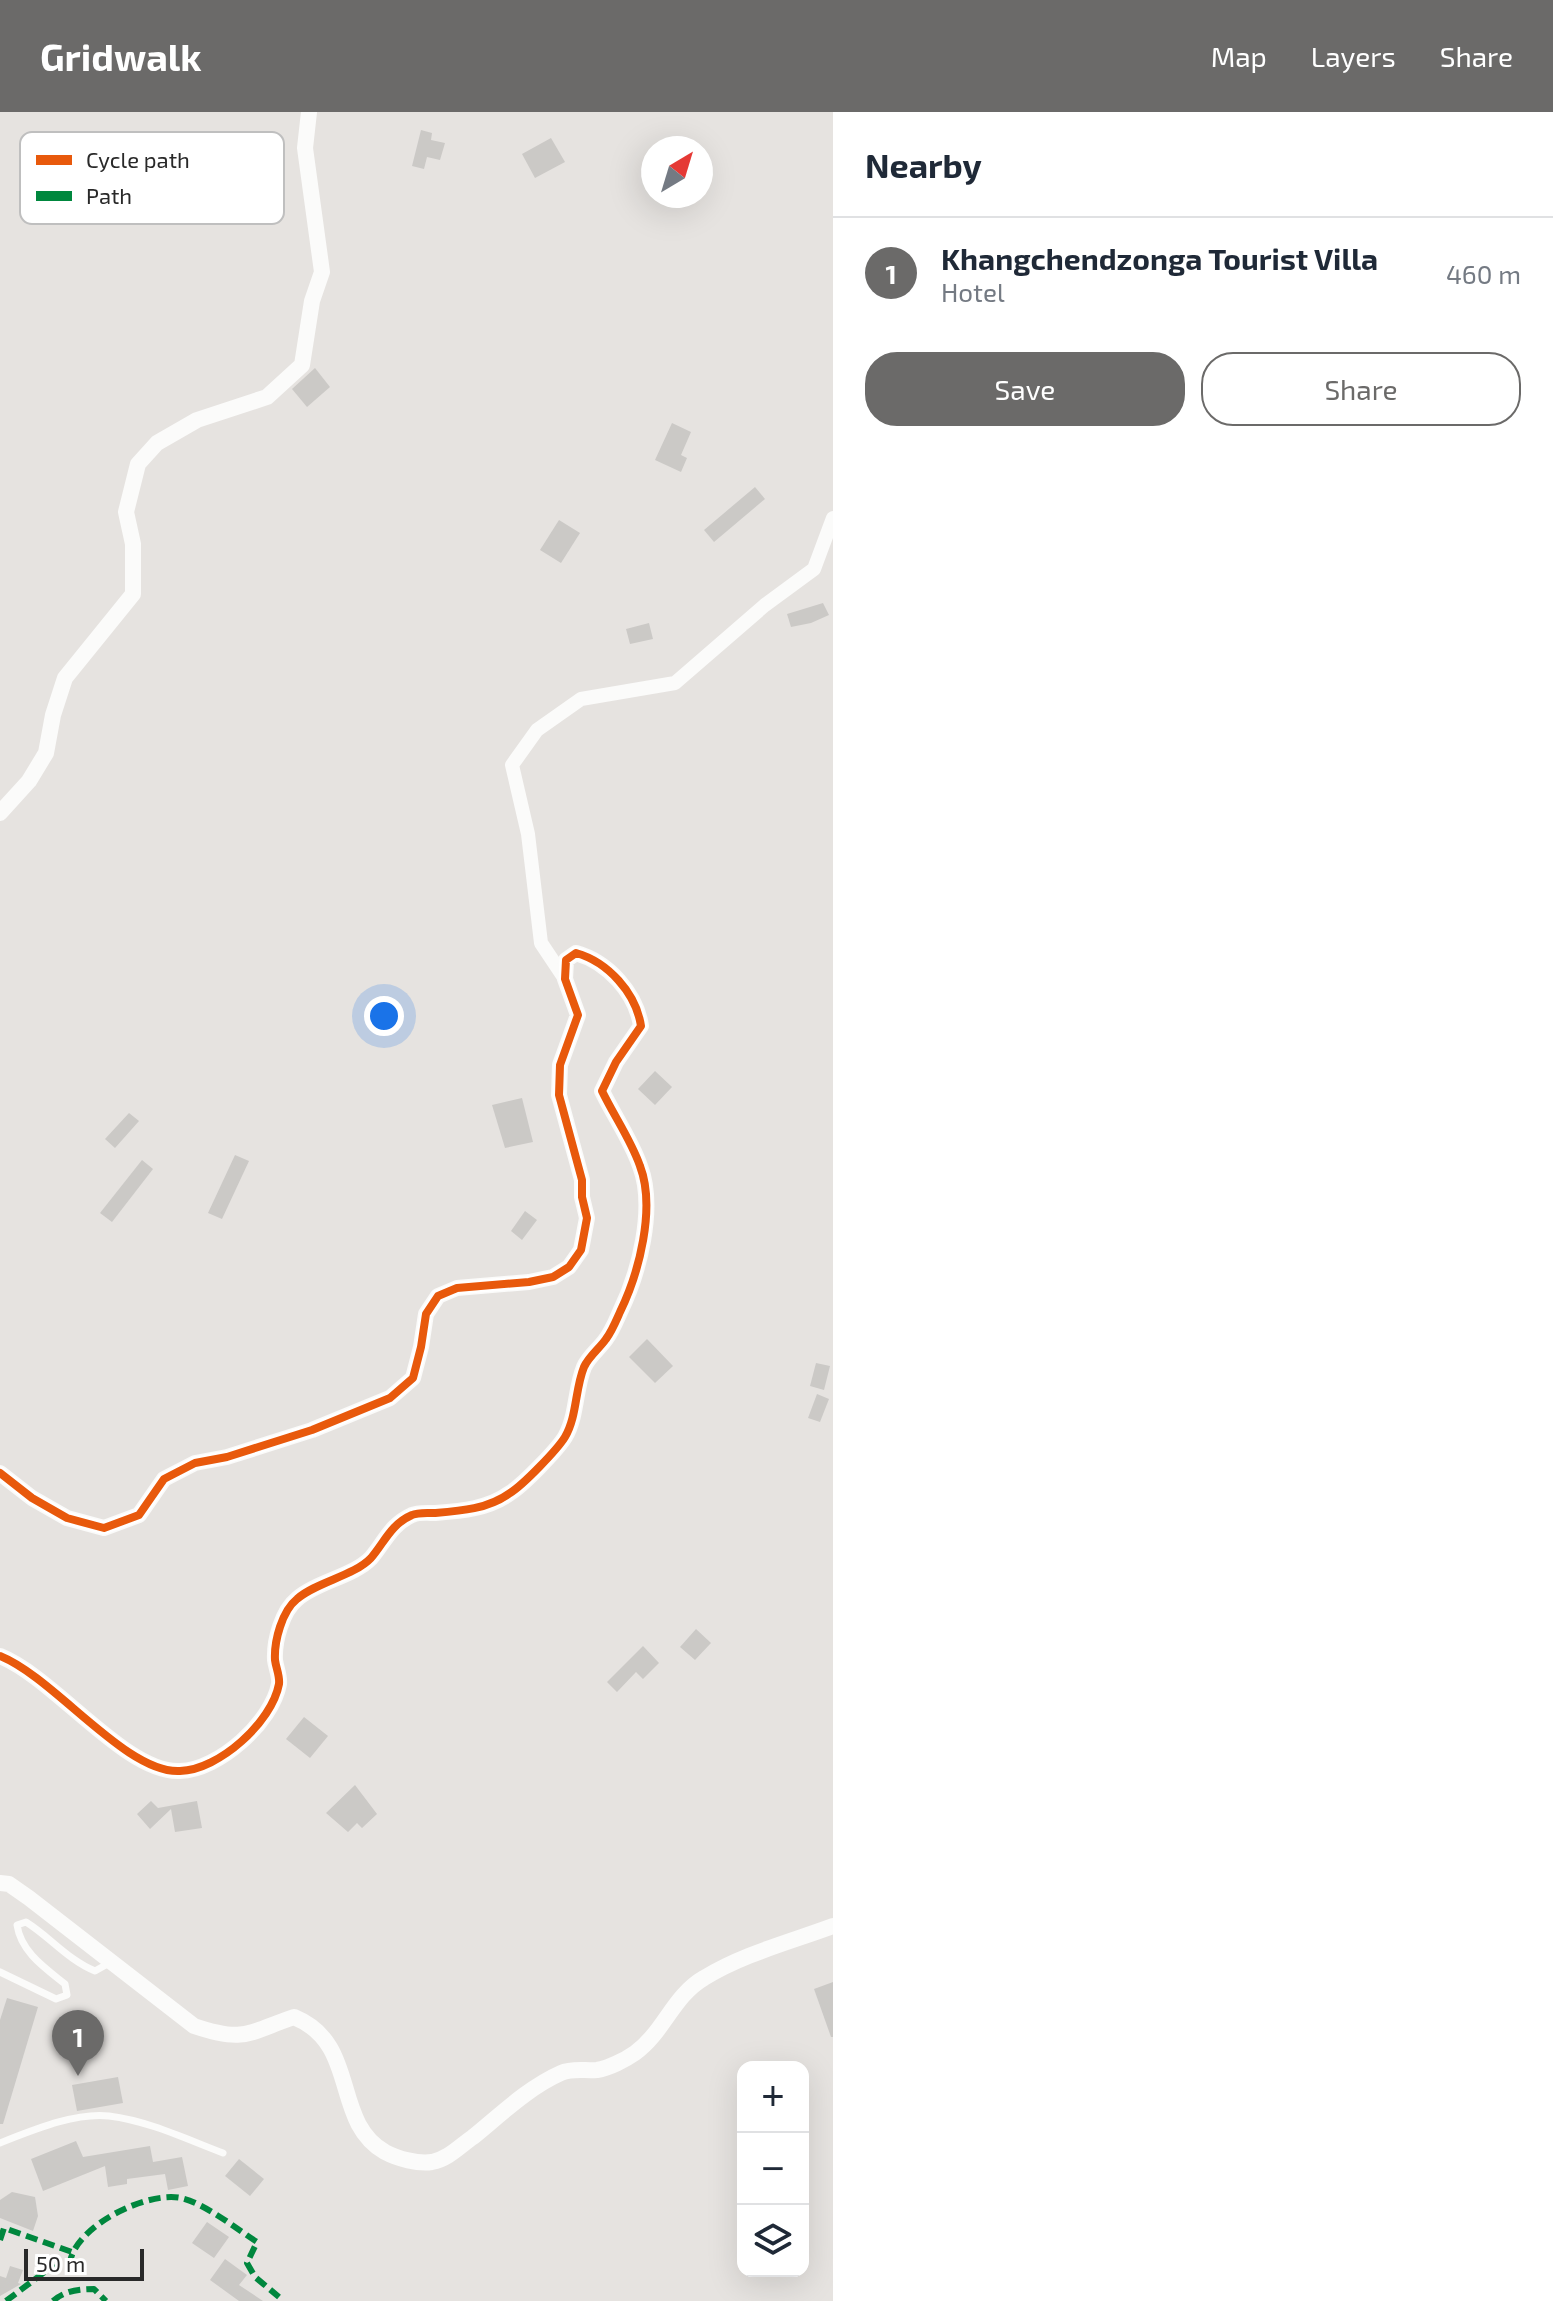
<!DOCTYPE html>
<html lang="en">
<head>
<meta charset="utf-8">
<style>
	:root { --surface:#fff; --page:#f2f2f3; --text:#1f2937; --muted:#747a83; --line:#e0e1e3; --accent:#6b6a69 }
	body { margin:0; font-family:"Exo 2",sans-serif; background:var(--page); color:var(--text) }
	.controls { position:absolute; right:24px; bottom:24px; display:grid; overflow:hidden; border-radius:16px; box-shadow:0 8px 32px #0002 }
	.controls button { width:72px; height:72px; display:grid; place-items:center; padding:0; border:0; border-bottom:2px solid var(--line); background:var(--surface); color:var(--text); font:40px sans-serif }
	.compass { position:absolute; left:641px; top:24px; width:72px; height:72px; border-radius:50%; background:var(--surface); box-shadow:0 8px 32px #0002; rotate:38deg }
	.scale { position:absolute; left:24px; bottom:20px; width:120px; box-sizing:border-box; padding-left:8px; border:4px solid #292929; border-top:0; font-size:22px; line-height:28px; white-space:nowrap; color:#292929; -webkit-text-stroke:6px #fff; paint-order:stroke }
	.you { position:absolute; left:384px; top:904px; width:28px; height:28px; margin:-20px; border:6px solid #fff; border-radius:50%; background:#1a73e8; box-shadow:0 0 0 12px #1a73e833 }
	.badge { display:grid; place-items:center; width:52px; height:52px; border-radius:50%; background:var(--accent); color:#fff; font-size:26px; font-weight:700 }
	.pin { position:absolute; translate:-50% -66px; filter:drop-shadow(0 2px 4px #0008) }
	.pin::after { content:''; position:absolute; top:42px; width:28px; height:24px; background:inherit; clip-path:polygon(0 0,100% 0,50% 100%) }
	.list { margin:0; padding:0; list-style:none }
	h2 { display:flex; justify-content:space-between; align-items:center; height:104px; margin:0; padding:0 32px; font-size:34px }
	h2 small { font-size:26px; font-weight:400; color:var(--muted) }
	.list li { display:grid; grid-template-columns:52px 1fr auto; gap:24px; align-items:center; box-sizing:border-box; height:112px; padding:0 32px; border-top:2px solid var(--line) }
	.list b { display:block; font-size:30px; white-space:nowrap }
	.list p { margin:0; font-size:26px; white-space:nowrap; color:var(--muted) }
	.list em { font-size:26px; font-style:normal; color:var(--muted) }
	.actions { display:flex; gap:16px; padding:24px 32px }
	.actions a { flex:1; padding:18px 0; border:2px solid var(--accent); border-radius:32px; text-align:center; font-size:28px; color:var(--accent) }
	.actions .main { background:var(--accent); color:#fff }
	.icon { flex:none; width:44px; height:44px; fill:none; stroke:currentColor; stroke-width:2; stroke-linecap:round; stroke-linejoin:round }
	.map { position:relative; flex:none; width:833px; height:2189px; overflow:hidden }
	header { display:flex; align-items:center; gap:48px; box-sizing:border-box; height:112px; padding:0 40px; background:var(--accent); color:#fff }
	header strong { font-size:38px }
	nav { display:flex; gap:44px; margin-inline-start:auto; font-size:28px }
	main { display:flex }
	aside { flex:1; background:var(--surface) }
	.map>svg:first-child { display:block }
	.building { fill:#cbc9c6 }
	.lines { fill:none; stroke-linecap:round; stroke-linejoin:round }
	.service { stroke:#fbfbfa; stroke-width:7 }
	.minor { stroke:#fbfbfa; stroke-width:14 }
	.tertiary { stroke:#fbfbfa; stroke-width:16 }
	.quiet { stroke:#00873e; stroke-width:6; stroke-dasharray:12 6; stroke-linecap:butt }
	.cycleway-casing { stroke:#fff; stroke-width:13 }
	.cycleway { stroke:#e8590c; stroke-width:8 }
	.key { fill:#fff; stroke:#bfbfbf; stroke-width:2 }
	.key-label { font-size:22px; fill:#292929 }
</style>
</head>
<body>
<header>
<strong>Gridwalk</strong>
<nav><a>Map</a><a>Layers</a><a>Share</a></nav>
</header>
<main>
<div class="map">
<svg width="833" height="2189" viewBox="0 0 833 2189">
	<rect width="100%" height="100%" fill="#e6e3e0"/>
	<g class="building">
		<polygon points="421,18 432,21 431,28 445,31 440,48 427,45 424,57 412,54"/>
		<polygon points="551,26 565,50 535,66 522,42"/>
		<polygon points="315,256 330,275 307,295 292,277"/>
		<polygon points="672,311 691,320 681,343 687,346 681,360 655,348"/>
		<polygon points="755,375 765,387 714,430 704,418"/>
		<polygon points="559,408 580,421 561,451 540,438"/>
		<polygon points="823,491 829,503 811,511 791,515 787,502"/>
		<polygon points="649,511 653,527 630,532 626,517"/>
		<polygon points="655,959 672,975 655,993 638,977"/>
		<polygon points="522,986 533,1030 505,1036 492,993"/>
		<polygon points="129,1001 139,1009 115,1036 105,1027"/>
		<polygon points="235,1043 249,1049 222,1107 208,1101"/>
		<polygon points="142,1048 153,1057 112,1110 100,1101"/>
		<polygon points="525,1099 537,1108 522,1128 511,1119"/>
		<polygon points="647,1227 673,1254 655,1271 629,1245"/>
		<polygon points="816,1251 830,1254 824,1278 810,1274"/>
		<polygon points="817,1282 829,1287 820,1310 808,1306"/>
		<polygon points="696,1517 711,1531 695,1548 680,1535"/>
		<polygon points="643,1534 659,1551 643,1567 636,1560 617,1580 607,1570"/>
		<polygon points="304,1605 328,1624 310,1646 286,1627"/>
		<polygon points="355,1673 377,1702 362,1716 357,1711 348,1720 326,1701"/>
		<polygon points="151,1689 158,1696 197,1689 202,1716 175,1720 171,1697 150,1717 137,1702"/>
		<polygon points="833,1870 833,1925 831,1925 814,1877"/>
		<polygon points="7,1886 38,1895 3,2012 0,2012 0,1908"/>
		<polygon points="118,1965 123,1991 77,1999 72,1973"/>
		<polygon points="76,2029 83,2045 150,2034 153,2050 182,2045 188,2074 168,2078 165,2062 127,2067 127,2072 108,2075 105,2054 43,2079 31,2047"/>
		<polygon points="239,2047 264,2067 250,2084 225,2064"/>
		<polygon points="12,2080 35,2085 38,2104 33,2119 0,2106 0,2088"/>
		<polygon points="207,2110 229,2125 214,2146 192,2131"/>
		<polygon points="225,2147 247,2163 239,2173 263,2189 239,2189 210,2168"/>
		<polygon points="10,2154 23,2158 18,2171 21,2172 0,2184 0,2164 6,2166"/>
	</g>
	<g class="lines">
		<g class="service">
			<path d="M0 1860 56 1887 67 1883 65 1872C45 1856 21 1840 17 1813L26 1810C50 1825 68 1848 95 1859L111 1850"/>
			<path d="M0 2031C31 2019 75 2000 109 2004 149 2009 186 2027 223 2041"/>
		</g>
		<polyline class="minor" points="565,867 541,831 528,722 512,653 537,618 581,587 675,571 765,493 814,457 833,406"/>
		<g class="tertiary">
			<polyline points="0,701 29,669 46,641 53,603 65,566 133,482 133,432 126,400 138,352 157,331 197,308 267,285 302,253 312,189 322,160 305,36 309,0"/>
			<path d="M0 1361 32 1386 67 1406 104 1416 139 1403 164 1367 195 1351 227 1345 312 1318 390 1286 413 1266 421 1235 426 1202 438 1184 457 1176 529 1170 553 1165 569 1155 581 1138 587 1106 582 1085V1068L559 983 560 953 578 903 565 867 566 848 576 841C608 850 636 881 641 914L616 950 602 979C614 1004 631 1028 640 1054 656 1096 639 1161 620 1200 616 1209 612 1219 606 1227 599 1237 589 1244 584 1255 575 1277 577 1305 565 1325 557 1338 523 1373 510 1381 488 1397 461 1399 435 1401 428 1401 418 1400 412 1403 391 1412 384 1431 371 1446 354 1464 316 1470 297 1487 282 1499 274 1529 275 1548 276 1556 280 1564 279 1572 272 1610 219 1658 180 1659 126 1662 55 1566 0 1544"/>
			<path d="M0 1771 9 1772 29 1786 194 1914C245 1931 247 1921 294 1905 360 1932 331 2009 385 2040 398 2047 418 2052 432 2050 448 2047 460 2034 473 2025 500 2003 529 1975 561 1961 572 1956 585 1959 597 1958 609 1956 625 1948 635 1941 664 1920 673 1884 704 1866 743 1842 790 1830 833 1814"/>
		</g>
		<g class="quiet">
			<polyline points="0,2128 4,2116 72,2140"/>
			<path d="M6 2189 46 2159 70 2150C76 2114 146 2079 181 2086 204 2091 237 2117 257 2130L247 2151 255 2165 279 2185"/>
			<path d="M53 2189C64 2179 79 2177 94 2177L106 2189"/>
		</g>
		<g class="cycleway-casing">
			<path id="cycleway" d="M0 1361 32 1386 67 1406 104 1416 139 1403 164 1367 195 1351 227 1345 312 1318 390 1286 413 1266 421 1235 426 1202 438 1184 457 1176 529 1170 553 1165 569 1155 581 1138 587 1106 582 1085V1068L559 983 560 953 578 903 565 867 566 848 576 841C608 850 636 881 641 914L616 950 602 979C614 1004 631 1028 640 1054 656 1096 639 1161 620 1200 616 1209 612 1219 606 1227 599 1237 589 1244 584 1255 575 1277 577 1305 565 1325 557 1338 523 1373 510 1381 488 1397 461 1399 435 1401 428 1401 418 1400 412 1403 391 1412 384 1431 371 1446 354 1464 316 1470 297 1487 282 1499 274 1529 275 1548 276 1556 280 1564 279 1572 272 1610 219 1658 180 1659 126 1662 55 1566 0 1544"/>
		</g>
		<use href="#cycleway" class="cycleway"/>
	</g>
	<rect x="20" y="20" width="264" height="92" rx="12" class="key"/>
	<rect x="36" y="43" width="36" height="10" fill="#e8590c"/>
	<rect x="36" y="79" width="36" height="10" fill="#00873e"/>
	<g class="key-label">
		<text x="86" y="56">Cycle path</text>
		<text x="86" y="92">Path</text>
	</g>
</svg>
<div class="controls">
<button>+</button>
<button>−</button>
<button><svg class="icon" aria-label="layers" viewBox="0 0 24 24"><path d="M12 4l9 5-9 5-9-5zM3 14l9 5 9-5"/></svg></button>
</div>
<svg class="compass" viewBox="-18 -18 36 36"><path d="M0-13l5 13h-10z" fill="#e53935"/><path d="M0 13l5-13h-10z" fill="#747a83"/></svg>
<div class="scale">50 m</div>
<div class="you"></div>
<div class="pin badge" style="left:78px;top:1964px">1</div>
</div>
<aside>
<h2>Nearby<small></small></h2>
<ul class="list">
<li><span class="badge">1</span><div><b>Khangchendzonga Tourist Villa</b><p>Hotel</p></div><em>460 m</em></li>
</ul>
<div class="actions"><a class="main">Save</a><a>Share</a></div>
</aside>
</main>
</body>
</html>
